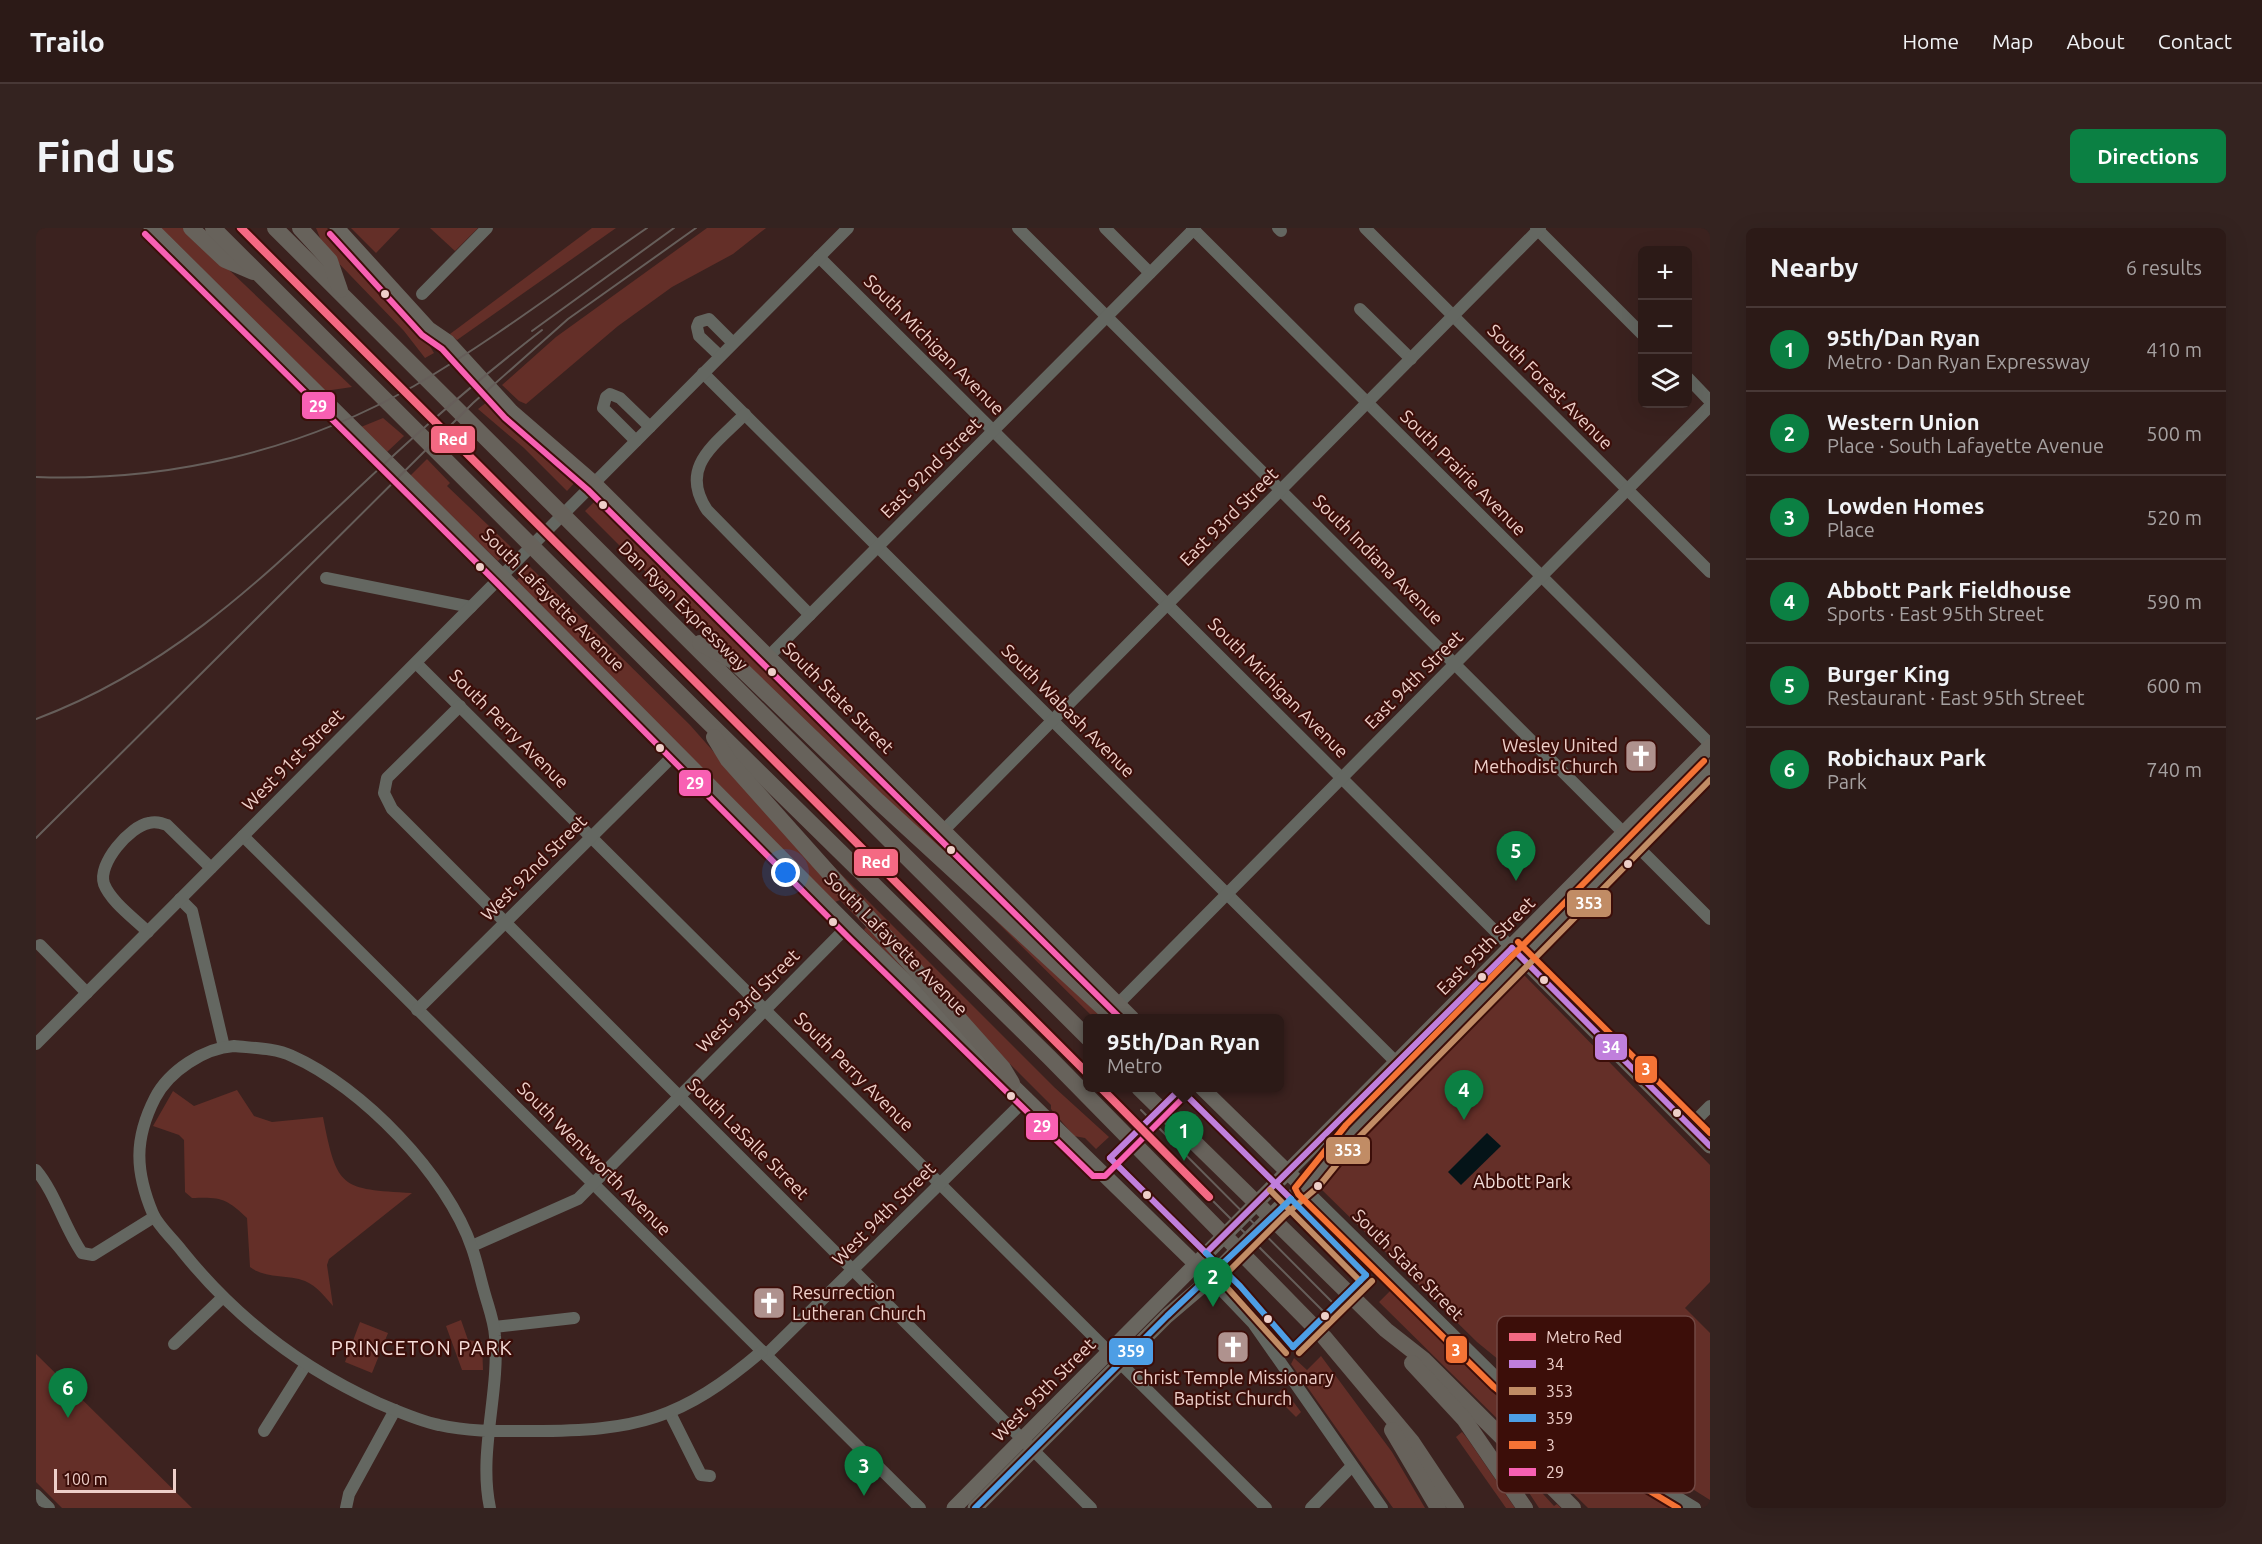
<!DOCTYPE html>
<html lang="en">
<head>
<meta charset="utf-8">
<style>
	:root { --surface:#2c1a17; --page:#342320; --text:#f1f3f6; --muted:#a6a1a1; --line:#483836; --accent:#0b8043 }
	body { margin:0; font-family:Ubuntu,sans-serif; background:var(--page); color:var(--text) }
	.controls { position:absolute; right:18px; top:18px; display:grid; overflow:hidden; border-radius:9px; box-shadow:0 6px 24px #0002 }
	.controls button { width:54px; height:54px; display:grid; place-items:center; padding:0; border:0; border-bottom:2px solid var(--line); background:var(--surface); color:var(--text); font:30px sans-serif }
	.scale { position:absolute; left:18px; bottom:15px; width:122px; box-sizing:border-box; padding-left:6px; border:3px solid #eecfc9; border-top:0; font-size:16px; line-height:21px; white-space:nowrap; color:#eecfc9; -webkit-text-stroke:4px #3c0e09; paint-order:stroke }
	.you { position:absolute; left:750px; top:645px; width:21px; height:21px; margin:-15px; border:4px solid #fff; border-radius:50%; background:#1a73e8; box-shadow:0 0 0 9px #1a73e833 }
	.badge { display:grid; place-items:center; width:39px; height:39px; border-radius:50%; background:var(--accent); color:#fff; font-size:20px; font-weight:700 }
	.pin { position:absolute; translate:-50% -50px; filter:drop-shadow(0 2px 3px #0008) }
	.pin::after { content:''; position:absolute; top:32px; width:21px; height:18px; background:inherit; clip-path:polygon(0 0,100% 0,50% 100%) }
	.popup { position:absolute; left:1047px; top:786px; width:201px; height:78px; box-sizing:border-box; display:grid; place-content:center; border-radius:9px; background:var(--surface); filter:drop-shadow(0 2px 4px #0005); font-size:20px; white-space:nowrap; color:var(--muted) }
	.popup b { font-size:22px; color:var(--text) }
	.popup::after { content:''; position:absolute; left:50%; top:100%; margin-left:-12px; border:12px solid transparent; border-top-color:var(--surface) }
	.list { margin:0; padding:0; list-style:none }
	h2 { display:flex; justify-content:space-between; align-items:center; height:78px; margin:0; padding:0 24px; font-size:26px }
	h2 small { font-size:20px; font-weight:400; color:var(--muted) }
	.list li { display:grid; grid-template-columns:39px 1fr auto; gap:18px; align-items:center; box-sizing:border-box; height:84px; padding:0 24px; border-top:2px solid var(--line) }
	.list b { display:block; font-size:22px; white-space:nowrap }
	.list p { margin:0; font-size:20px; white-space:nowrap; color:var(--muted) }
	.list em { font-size:20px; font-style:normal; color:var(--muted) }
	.icon { flex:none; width:33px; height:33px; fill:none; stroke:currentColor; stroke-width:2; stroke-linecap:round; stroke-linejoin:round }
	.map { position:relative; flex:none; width:1674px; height:1280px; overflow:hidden; border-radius:9px }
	header { display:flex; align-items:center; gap:36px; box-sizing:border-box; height:84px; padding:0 30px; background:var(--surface); border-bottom:2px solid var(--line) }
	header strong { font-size:28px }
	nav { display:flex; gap:33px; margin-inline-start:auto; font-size:21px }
	.intro { display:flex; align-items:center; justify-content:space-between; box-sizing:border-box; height:144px; padding:0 36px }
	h1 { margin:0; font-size:42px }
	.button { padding:15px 27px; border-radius:9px; background:var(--accent); color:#fff; font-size:21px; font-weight:700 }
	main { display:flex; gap:36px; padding:0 36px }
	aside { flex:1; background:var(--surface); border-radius:9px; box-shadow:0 6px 24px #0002 }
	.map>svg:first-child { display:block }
	.green { fill:#642f28 }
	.water { fill:#051418 }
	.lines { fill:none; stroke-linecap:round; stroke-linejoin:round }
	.minor { stroke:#646761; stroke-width:12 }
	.major { stroke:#69665f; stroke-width:15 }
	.highway { stroke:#67625b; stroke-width:16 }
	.rail { stroke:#665e5a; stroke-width:2 }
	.bus-1-casing { stroke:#3c0e09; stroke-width:10 }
	.bus-2-casing { stroke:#3c0e09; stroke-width:10 }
	.bus-3-casing { stroke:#3c0e09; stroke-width:10 }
	.bus-4-casing { stroke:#3c0e09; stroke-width:10 }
	.bus-5-casing { stroke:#3c0e09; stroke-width:10 }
	.bus-1 { stroke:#c07fdc; stroke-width:6 }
	.bus-2 { stroke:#c18c65; stroke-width:6 }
	.bus-3 { stroke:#4d9ee5; stroke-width:6 }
	.bus-4 { stroke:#f57335; stroke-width:6 }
	.bus-5 { stroke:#f860b3; stroke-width:6 }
	.metro-1-casing { stroke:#3c0e09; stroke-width:12 }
	.metro-1 { stroke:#f46983; stroke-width:8 }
	.bus-dot { fill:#eecfc9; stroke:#3c0e09; stroke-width:2 }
	.labels { text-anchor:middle; stroke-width:4.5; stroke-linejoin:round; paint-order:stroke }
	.street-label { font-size:18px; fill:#eecfc9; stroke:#3c0e09 }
	.poi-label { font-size:18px; fill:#eecfc9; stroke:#3c0e09; text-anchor:end }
	.park-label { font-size:18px; fill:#f3dfdb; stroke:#3c0e09 }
	.neighbourhood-label { font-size:20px; letter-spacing:1.5px; fill:#f7ddd9; stroke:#3c0e09 }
	.key { fill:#3c0e09; stroke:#714843; stroke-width:1.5 }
	.key-label { font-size:16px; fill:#eecfc9 }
	.line-badge { stroke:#3c0e09; stroke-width:2 }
	.badge-label { font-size:16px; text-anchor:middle; font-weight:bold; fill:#fff }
</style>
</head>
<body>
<header>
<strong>Trailo</strong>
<nav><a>Home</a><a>Map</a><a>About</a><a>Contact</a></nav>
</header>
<div class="intro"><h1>Find us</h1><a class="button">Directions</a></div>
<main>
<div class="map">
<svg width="1674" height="1280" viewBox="0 0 1674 1280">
	<rect width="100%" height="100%" fill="#3b221f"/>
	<g class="green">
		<polygon points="125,0 149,0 316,159 289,163"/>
		<polygon points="280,0 291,0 392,115 398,125 389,130 368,103 288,20"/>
		<polygon points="315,0 364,0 340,25"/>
		<polygon points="394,0 442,0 419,23"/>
		<polygon points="556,0 580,0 421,112 414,106"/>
		<polygon points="671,0 730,0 697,26 636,59 582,98 490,176 483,173 466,157 520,109"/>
		<polygon points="451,174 543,250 531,263 488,220 442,181"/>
		<polygon points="347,190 368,208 351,224 325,199"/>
		<polygon points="391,231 414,255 411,258 475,319 462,333 374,248"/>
		<polygon points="563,269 896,599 884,589 881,592 907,619 910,617 916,621 1056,760 1054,762 619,353 549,283"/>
		<polygon points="493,338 654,497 883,756 828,702 830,699 804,672 799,674 480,353"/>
		<polygon points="787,628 1018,859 1073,909 1060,921 1049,910 1038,908 1015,881 1015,877 930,792"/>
		<polygon points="951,684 1071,790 1058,790"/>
		<polygon points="1487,746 1674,937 1674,1054 1649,1080 1674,1105 1674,1272 1502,1164 1441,1114 1283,959 1322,912"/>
		<path d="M201 862 218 888 236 894 287 889C301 961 305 961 376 965L293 1031 291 1037 297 1078C289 1069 281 1058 269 1053 251 1046 229 1051 214 1039L211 990C190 970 185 969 156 970L149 964 148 912 143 907 117 898 137 863 158 878Z"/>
		<path d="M1355 1062C1393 1100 1431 1141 1475 1174 1527 1213 1584 1246 1640 1280H1552L1343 1074Z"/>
		<polygon points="425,1092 432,1112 446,1114 447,1142 426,1142 410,1098"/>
		<polygon points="324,1094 352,1105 336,1145 309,1134"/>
		<polygon points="0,1126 156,1280 26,1280 0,1254"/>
		<polygon points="1285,1128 1356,1224 1389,1280 1357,1280 1255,1136 1258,1130 1271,1142"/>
		<polygon points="1247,1160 1265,1184 1260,1189 1239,1168"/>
		<polygon points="1426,1204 1431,1210 1479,1280 1470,1280 1420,1209"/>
		<polygon points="1460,1214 1518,1278 1521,1276 1525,1280 1503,1280"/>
	</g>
	<polygon class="water" points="1451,905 1465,918 1425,957 1412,944"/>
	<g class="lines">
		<g class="minor">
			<polyline points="982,0 1674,691"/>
			<polyline points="1069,0 1114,45"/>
			<polyline points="1156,0 1674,516"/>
			<polyline points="1242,0 1245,3"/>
			<polyline points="1329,0 1674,344"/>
			<polyline points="1500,0 1606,106"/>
			<polyline points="783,29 1476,720"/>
			<polyline points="386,66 451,0"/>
			<polyline points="1324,81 1375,131"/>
			<polyline points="684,128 663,108 661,99 663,94 673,91 697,115"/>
			<polyline points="667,145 1366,840"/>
			<polyline points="1652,150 1674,173"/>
			<path d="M709 186C680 216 642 238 671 282L774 387"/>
			<polyline points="600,213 567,180 570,169 574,166 584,170 614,199"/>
			<polyline points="290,350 435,379"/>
			<polyline points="733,428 1159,0"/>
			<polyline points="380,435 1230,1280"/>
			<polyline points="424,478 351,550 348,565 356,581 1055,1280"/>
			<polyline points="907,603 1504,0"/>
			<polyline points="207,608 884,1280"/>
			<polyline points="144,671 156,683 188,819"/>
			<path d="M112 704C99 691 75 674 68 656 61 636 94 598 113 595 120 593 125 595 131 597L175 640"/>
			<polyline points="4,717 51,765"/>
			<polyline points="1082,776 1674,178"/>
			<polyline points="381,782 641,524"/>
			<polyline points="0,816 812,0"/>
			<polyline points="1654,898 1674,878"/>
			<path d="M0 942C20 966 28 999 46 1025L57 1027 118 989"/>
			<polyline points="1268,960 1463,1152 1520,1196 1659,1280"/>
			<polyline points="436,1018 542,971 813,697"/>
			<polyline points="1174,1050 1217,1095 1346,1280"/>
			<polyline points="458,1099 538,1090"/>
			<polyline points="138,1116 186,1070"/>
			<polyline points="730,1127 991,870"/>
			<polyline points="634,1185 665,1247 674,1248"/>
			<polyline points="228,1203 269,1138"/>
			<polyline points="0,1267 13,1280"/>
			<polyline points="310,1280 313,1266 359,1182"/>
			<path d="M454 1280C442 1224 464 1164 459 1108 458 1093 452 1078 448 1063 444 1049 441 1034 436 1020 411 947 326 859 256 828 239 820 216 820 198 818 168 820 133 843 119 870 98 911 99 943 117 986 123 999 137 1011 146 1023 199 1089 265 1140 342 1175 361 1183 383 1193 403 1197 434 1204 466 1203 496 1203 601 1203 645 1192 726 1123"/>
			<polyline points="1275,1280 1316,1238"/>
		</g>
		<g class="major">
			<polyline points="115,0 466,348 820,705 1174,1050"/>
			<polyline points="301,0 393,101 412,114 476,184 558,255 1096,790"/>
			<polyline points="1481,725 1674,918"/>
			<polyline points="1166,860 1268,960"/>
			<polyline points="918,1280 1674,518"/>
			<polyline points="939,1280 1131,1088 1165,1059 1243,980 1277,952 1316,903 1674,539"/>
		</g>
		<g class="highway">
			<polyline points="155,0 189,32 217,44"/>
			<polyline points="177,0 665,487 1014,830 1288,1109 1376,1214 1420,1280"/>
			<polyline points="239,0 1052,810"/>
			<polyline points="264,0 294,33 304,62"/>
			<polyline points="664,415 697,433 842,573 1078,790"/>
			<polyline points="678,509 692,532 967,840 976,855"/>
			<polyline points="1103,860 1350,1102 1387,1131 1537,1280"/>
			<polyline points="1376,1135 1428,1191 1489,1280"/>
			<polyline points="1356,1202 1402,1280"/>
		</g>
		<g class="rail">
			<polyline points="496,103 638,0"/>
			<path d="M0 249C132 254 264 223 378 158 459 111 534 53 611 0"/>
			<path d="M0 491C168 428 267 305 397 192 432 161 469 131 506 102"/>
			<polyline points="0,610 437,175 532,91 660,0"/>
			<polyline points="1105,882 1306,1084"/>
			<polyline points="1173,969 1297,1093"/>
		</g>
		<g class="bus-1-casing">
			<g id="bus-1">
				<polyline points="1476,720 1674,918"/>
				<polyline points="1144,861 1255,971"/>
				<polyline points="1074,930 1170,1025"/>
				<polyline points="1074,930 1144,861"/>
				<polyline points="1170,1025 1476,720"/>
			</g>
		</g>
		<g class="bus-2-casing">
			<g id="bus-2">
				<polyline points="1234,962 1324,1053"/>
				<polyline points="1178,1045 1250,1125"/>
				<polyline points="1191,1045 1249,987 1283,958 1323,909 1674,552"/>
				<polyline points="1263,1125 1336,1053"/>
			</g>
		</g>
		<g class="bus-3-casing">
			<g id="bus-3">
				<polyline points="1255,971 1330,1047"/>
				<polyline points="1170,1025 1204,1058 1257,1119"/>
				<polyline points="1257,1119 1330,1047"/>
				<polyline points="939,1280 1131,1088 1255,971"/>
			</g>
		</g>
		<g class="bus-4-casing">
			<g id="bus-4">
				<polyline points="1482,714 1674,905"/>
				<polyline points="1642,1280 1515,1204 1458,1159 1262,966 1259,960 1310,897 1668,533"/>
			</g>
		</g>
		<g class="bus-5-casing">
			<g id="bus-5">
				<polyline points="109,6 460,354 814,711 1057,948 1069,948 1151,866"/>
				<polyline points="294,6 386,107 406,121 469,190 552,262 1084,790"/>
			</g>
		</g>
		<use href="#bus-1" class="bus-1"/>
		<use href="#bus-2" class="bus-2"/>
		<use href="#bus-3" class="bus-3"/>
		<use href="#bus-4" class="bus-4"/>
		<use href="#bus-5" class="bus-5"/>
		<g class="metro-1-casing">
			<g id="metro-1">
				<polyline points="205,0 1052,846"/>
				<polyline points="1065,860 1173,969"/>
			</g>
		</g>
		<use href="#metro-1" class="metro-1"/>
	</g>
	<defs>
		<g id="church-square" transform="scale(1.725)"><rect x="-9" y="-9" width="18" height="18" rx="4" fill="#af928e" stroke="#3c0e09"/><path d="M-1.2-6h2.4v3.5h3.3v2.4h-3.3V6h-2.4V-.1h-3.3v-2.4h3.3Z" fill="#fff"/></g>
	</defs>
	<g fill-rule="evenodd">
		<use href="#church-square" x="1605" y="528"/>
		<use href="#church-square" x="733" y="1075"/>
		<use href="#church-square" x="1197" y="1119"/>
	</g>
	<g class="bus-dot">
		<circle cx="349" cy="66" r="5"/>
		<circle cx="567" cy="277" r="5"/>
		<circle cx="444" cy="339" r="5"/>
		<circle cx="736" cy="444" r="5"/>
		<circle cx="624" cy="520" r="5"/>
		<circle cx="915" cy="622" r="5"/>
		<circle cx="1592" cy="636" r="5"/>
		<circle cx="797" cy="694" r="5"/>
		<circle cx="1446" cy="749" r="5"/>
		<circle cx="1508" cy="752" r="5"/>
		<circle cx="975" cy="868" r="5"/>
		<circle cx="1641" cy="885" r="5"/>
		<circle cx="1282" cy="958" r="5"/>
		<circle cx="1111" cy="967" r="5"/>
		<circle cx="1289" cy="1088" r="5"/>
		<circle cx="1232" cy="1091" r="5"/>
	</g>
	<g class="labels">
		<g class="street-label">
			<text transform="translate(898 117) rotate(45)" y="6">South Michigan Avenue</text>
			<text transform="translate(1514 159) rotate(45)" y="6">South Forest Avenue</text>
			<text transform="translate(895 240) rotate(-45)" y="6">East 92nd Street</text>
			<text transform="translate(1427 245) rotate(45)" y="6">South Prairie Avenue</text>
			<text transform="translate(1193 289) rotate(-45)" y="6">East 93rd Street</text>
			<text transform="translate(1342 332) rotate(45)" y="6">South Indiana Avenue</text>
			<text transform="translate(517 372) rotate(45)" y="6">South Lafayette Avenue</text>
			<text transform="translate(647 378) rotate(45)" y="6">Dan Ryan Expressway</text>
			<text transform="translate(1378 452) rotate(-45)" y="6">East 94th Street</text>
			<text transform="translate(1242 460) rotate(45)" y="6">South Michigan Avenue</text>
			<text transform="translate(802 470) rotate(45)" y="6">South State Street</text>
			<text transform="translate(1032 483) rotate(45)" y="6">South Wabash Avenue</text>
			<text transform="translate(473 501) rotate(45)" y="6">South Perry Avenue</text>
			<text transform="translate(257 532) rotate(-45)" y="6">West 91st Street</text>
			<text transform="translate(498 640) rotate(-45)" y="6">West 92nd Street</text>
			<text transform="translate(860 716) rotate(45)" y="6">South Lafayette Avenue</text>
			<text transform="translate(1450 718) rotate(-45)" y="6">East 95th Street</text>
			<text transform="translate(712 773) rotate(-45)" y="6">West 93rd Street</text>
			<text transform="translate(818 844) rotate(45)" y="6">South Perry Avenue</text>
			<text transform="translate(712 911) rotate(45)" y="6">South LaSalle Street</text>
			<text transform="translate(558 931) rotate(45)" y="6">South Wentworth Avenue</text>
			<text transform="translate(848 986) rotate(-45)" y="6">West 94th Street</text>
			<text transform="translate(1372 1037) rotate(45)" y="6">South State Street</text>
			<text transform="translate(1008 1162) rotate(-45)" y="6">West 95th Street</text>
		</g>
		<g class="poi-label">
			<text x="1582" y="524">Wesley United<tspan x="1582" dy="21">Methodist Church</tspan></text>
			<text x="756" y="1071" text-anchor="start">Resurrection<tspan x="756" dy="21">Lutheran Church</tspan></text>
			<text x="1197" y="1156" text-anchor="middle">Christ Temple Missionary<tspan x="1197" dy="21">Baptist Church</tspan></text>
		</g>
		<g class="park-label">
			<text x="1486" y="960">Abbott Park</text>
		</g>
		<g class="neighbourhood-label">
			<text x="386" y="1127">PRINCETON PARK</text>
		</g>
	</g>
	<rect x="1461" y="1088" width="198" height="177" rx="9" class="key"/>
	<rect x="1473" y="1105" width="27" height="8" fill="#f46983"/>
	<rect x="1473" y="1132" width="27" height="8" fill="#c07fdc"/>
	<rect x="1473" y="1159" width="27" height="8" fill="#c18c65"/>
	<rect x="1473" y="1186" width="27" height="8" fill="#4d9ee5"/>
	<rect x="1473" y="1213" width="27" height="8" fill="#f57335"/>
	<rect x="1473" y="1240" width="27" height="8" fill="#f860b3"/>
	<g class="key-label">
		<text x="1510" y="1115">Metro Red</text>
		<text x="1510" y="1142">34</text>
		<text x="1510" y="1169">353</text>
		<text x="1510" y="1196">359</text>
		<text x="1510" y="1223">3</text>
		<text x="1510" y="1250">29</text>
	</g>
	<g class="line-badge">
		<rect x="265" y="163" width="35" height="29" rx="6" fill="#f860b3"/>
		<rect x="394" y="197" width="46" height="29" rx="6" fill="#f46983"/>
		<rect x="642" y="541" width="34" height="28" rx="6" fill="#f860b3"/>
		<rect x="817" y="620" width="46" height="29" rx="6" fill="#f46983"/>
		<rect x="1530" y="661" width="46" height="29" rx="6" fill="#c18c65"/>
		<rect x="1558" y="805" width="34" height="28" rx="6" fill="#c07fdc"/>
		<rect x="1598" y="827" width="24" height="29" rx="6" fill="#f57335"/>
		<rect x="989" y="884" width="34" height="29" rx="6" fill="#f860b3"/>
		<rect x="1289" y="908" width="46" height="29" rx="6" fill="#c18c65"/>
		<rect x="1409" y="1107" width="23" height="29" rx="6" fill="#f57335"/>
		<rect x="1072" y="1109" width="46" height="29" rx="6" fill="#4d9ee5"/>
	</g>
	<g class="badge-label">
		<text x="282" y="184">29</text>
		<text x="417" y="217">Red</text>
		<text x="659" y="561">29</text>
		<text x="840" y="640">Red</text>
		<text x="1553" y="681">353</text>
		<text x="1575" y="825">34</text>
		<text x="1610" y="847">3</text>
		<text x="1006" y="904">29</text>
		<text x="1312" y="928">353</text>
		<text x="1420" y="1128">3</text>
		<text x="1095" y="1129">359</text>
	</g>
</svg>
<div class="controls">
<button>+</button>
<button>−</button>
<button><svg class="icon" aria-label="layers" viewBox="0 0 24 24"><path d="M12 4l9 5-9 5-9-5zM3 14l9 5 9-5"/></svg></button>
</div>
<div class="scale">100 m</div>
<div class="you"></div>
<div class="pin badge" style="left:1148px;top:933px">1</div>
<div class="popup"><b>95th/Dan Ryan</b>Metro</div>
<div class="pin badge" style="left:1177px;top:1079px">2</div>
<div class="pin badge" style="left:828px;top:1268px">3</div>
<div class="pin badge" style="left:1428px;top:892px">4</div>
<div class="pin badge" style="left:1480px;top:653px">5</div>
<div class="pin badge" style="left:32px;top:1190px">6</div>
</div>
<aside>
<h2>Nearby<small>6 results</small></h2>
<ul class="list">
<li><span class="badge">1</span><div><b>95th/Dan Ryan</b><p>Metro · Dan Ryan Expressway</p></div><em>410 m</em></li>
<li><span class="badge">2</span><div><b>Western Union</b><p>Place · South Lafayette Avenue</p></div><em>500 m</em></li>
<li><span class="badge">3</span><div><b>Lowden Homes</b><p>Place</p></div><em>520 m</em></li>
<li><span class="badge">4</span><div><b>Abbott Park Fieldhouse</b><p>Sports · East 95th Street</p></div><em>590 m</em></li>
<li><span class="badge">5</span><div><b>Burger King</b><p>Restaurant · East 95th Street</p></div><em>600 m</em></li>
<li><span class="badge">6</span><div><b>Robichaux Park</b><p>Park</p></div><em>740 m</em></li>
</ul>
</aside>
</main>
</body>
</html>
